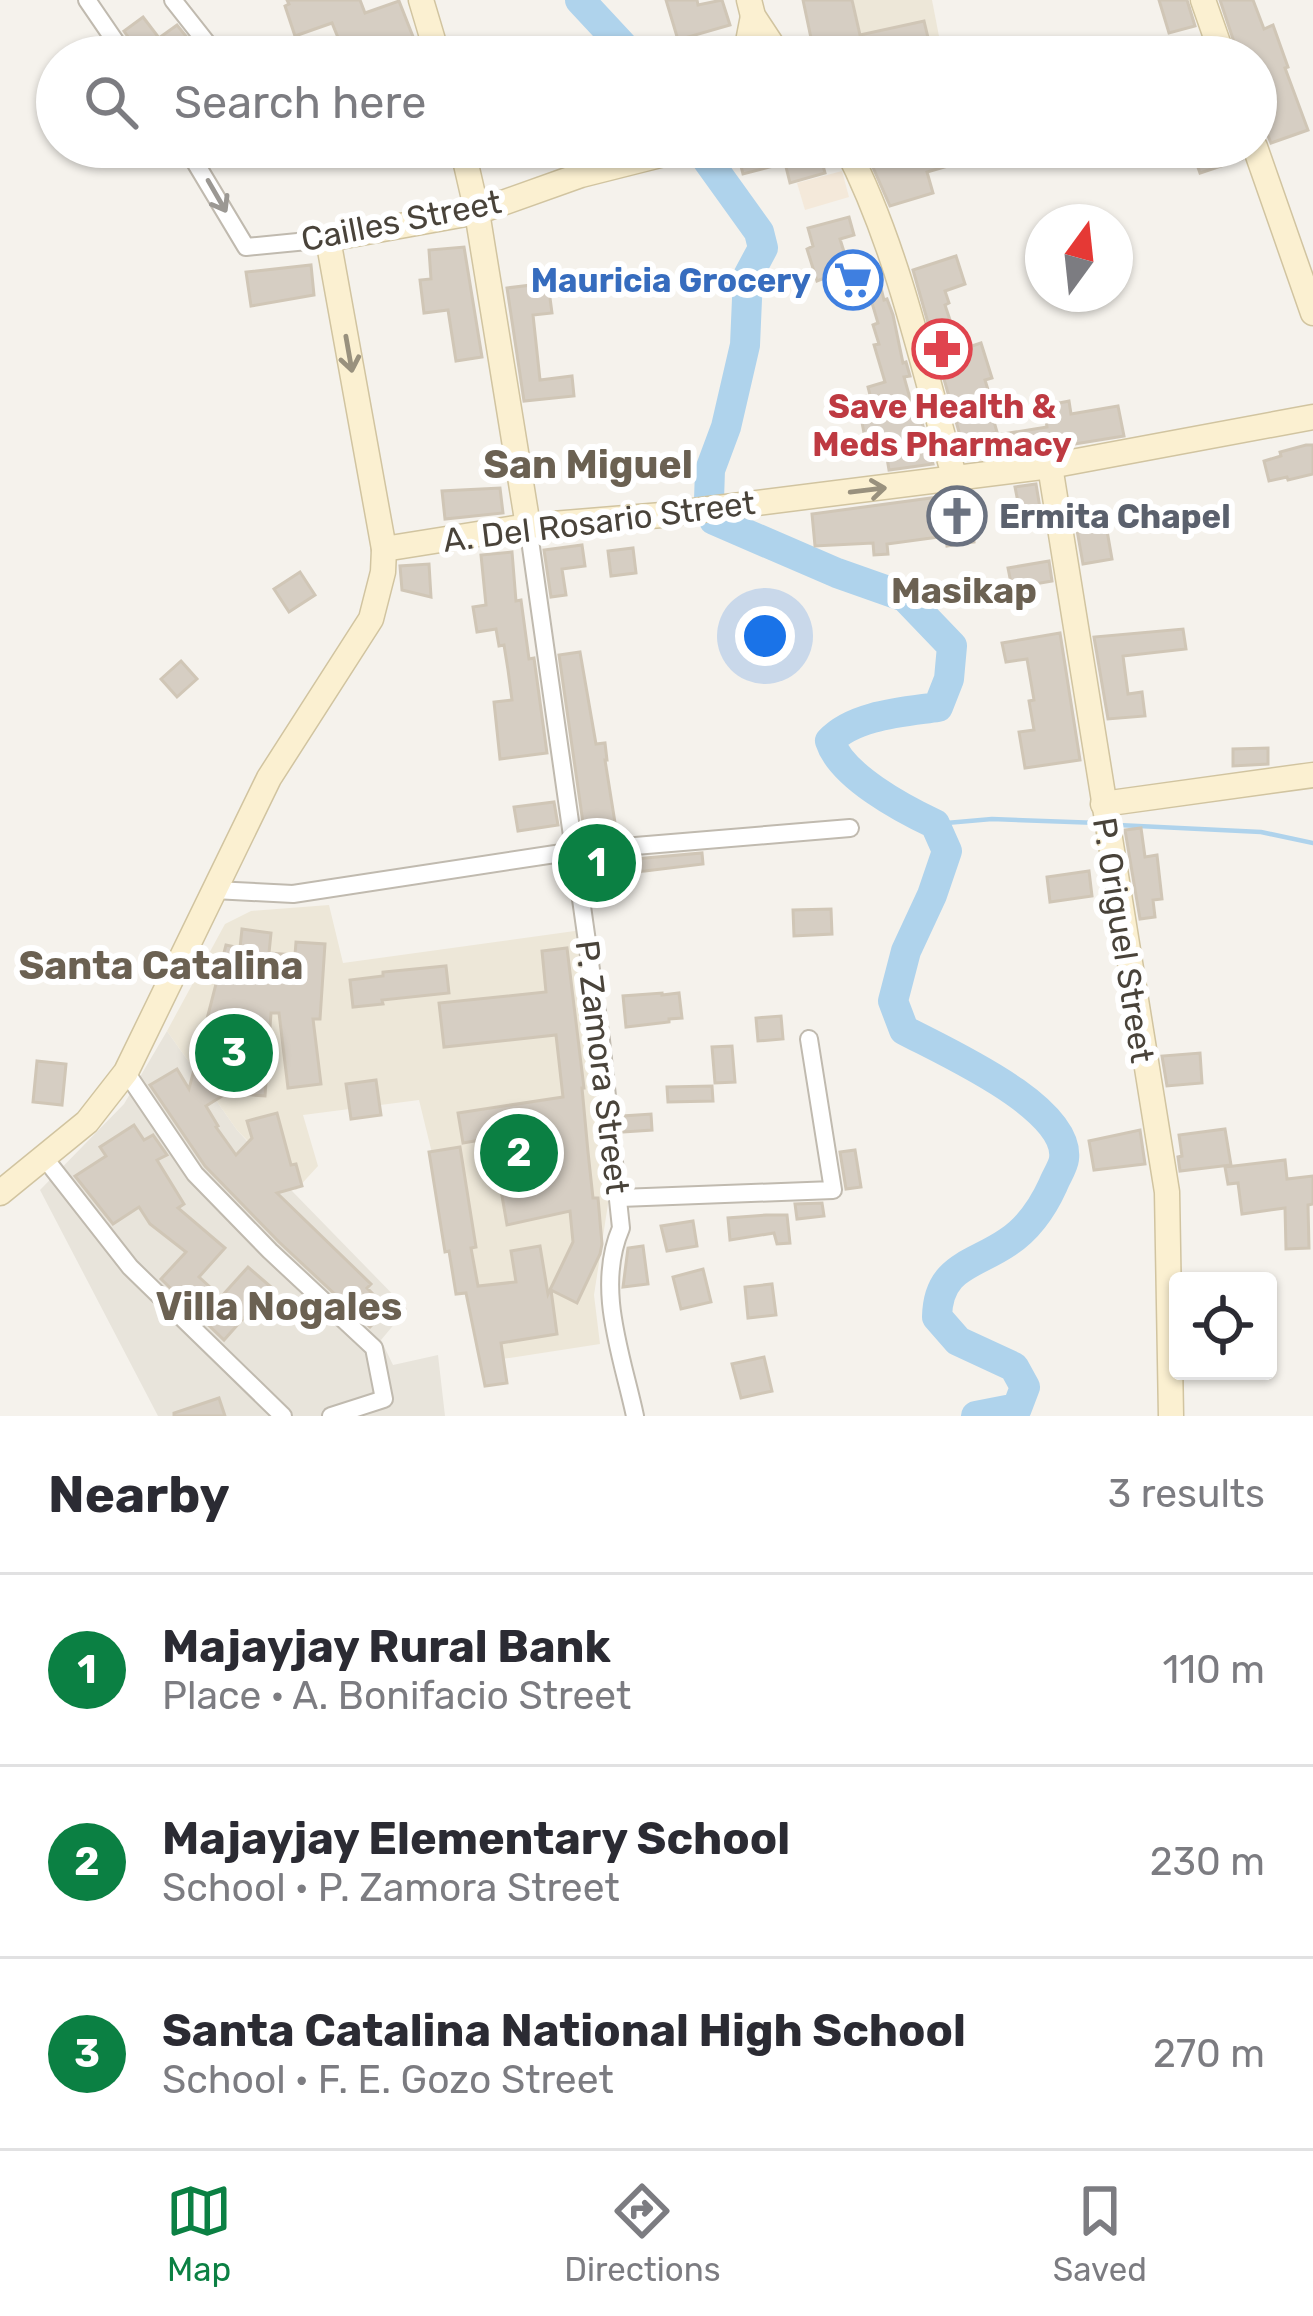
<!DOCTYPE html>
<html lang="en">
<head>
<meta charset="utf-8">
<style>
	:root { --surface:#fff; --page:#f7f7f7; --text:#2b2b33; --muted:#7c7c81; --line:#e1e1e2; --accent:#0b8043 }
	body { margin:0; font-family:Rubik,sans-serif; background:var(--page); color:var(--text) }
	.controls { position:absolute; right:36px; bottom:36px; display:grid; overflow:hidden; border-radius:12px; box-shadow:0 3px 9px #0004 }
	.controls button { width:108px; height:108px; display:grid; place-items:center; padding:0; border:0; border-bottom:3px solid var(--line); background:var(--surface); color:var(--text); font:60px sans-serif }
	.compass { position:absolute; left:1025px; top:204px; width:108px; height:108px; border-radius:50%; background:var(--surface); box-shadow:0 3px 9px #0004; rotate:15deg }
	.you { position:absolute; left:765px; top:636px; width:42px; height:42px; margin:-30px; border:9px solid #fff; border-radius:50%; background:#1a73e8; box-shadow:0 0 0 18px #1a73e833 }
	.badge { display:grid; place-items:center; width:78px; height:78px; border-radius:50%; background:var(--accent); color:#fff; font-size:39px; font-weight:700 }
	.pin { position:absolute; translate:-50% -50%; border:6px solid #fff; box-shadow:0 3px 12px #0006 }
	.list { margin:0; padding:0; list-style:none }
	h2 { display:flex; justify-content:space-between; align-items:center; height:156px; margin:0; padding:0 48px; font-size:51px }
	h2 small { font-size:39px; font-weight:400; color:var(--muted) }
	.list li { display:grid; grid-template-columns:78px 1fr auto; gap:36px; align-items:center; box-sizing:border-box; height:192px; padding:0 48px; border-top:3px solid var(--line) }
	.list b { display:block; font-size:45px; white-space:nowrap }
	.list p { margin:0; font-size:39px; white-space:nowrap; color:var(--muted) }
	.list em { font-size:39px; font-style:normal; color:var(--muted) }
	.icon { flex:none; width:66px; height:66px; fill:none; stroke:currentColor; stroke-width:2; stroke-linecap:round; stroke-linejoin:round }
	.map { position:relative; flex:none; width:1313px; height:1416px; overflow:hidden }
	.search { position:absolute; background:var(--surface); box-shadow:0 3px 9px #0004; left:36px; right:36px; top:36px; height:132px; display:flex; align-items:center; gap:30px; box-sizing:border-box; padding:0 42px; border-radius:66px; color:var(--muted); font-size:45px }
	.sheet { height:732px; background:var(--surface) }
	nav { display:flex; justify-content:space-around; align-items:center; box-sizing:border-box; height:168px; border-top:3px solid var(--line); background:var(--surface); font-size:33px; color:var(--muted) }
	nav a { display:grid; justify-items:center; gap:6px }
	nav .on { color:var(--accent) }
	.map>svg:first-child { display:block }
	.residential { fill:#e8e4db }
	.commercial { fill:#f4e9da }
	.education { fill:#ede7d8 }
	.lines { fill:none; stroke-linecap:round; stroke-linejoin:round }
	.stream { stroke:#afd3ec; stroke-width:4.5 }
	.river { stroke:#afd3ec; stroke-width:30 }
	.building { fill:#d6cec3; stroke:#d0c6b6; stroke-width:3 }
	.street-casing { stroke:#c0baaf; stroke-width:20 }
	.secondary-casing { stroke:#d1c4a0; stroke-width:27 }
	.street { stroke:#fff; stroke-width:16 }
	.secondary { stroke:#fbf0d1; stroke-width:24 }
	.oneway { stroke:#9b9893 }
	.oneway2 { stroke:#99917e }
	.labels { text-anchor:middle; stroke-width:12; stroke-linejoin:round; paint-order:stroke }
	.street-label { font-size:33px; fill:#49433a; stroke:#fff }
	.shop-label { font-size:33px; font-weight:bold; fill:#366cbe; stroke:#fff; text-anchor:end }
	.health-label { font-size:33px; font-weight:bold; fill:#be3a42; stroke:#fff }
	.worship-label { font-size:33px; font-weight:bold; fill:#5b616d; stroke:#fff; text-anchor:start }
	.neighbourhood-label { font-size:36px; font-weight:bold; fill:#6b6152; stroke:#fff }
	.quarter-label { font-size:39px; font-weight:bold; fill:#6b6152; stroke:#fff }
</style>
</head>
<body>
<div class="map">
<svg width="1313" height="1416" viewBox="0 0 1313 1416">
	<rect width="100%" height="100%" fill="#f5f2ec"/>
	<polygon class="residential" points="167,1031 237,1130 292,1191 407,1309 381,1340 393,1365 438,1355 445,1416 158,1416 40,1190 124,1104"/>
	<polygon class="commercial" points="842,171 849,197 805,210 797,183"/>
	<g class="education">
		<polygon points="853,0 932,0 943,57 866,57"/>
		<polygon points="329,905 343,963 582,930 610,1191 594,1295 600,1344 483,1362 419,1100 303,1115 318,1166 296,1190 237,1130 167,1031 225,924 251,911"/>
	</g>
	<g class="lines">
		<g class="stream">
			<polyline points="935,824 992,819 1099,823"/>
			<polyline points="1118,825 1261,832 1313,843"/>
		</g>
		<g class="river">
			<polyline points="580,0 633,57"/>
			<path d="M698 147 759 232 763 248 748 276 745 345 726 427 710 470 709 500 714 520 837 573 905 597 952 646 949 679 938 707C904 712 854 715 830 741 841 776 903 809 935 824L947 851 932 895 906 951 893 1001 904 1030C943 1051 1071 1107 1064 1159 1063 1167 1056 1177 1053 1185 1043 1207 1029 1228 1008 1242 973 1266 938 1266 937 1317L958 1341 1014 1367 1025 1387 1017 1408 976 1416"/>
		</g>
	</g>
	<g class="building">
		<polygon points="287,0 360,0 365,13 399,1 421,57 385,57 383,50 363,57 346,57 332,23 295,36 285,6 289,4"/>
		<polygon points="666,0 697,0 698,5 722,0 730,25 678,40"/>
		<polygon points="803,0 852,0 860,35 924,21 931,50 926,51 927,57 815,57"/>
		<polygon points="1159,0 1187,0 1195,26 1169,33"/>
		<polygon points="1220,0 1253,0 1264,29 1273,25 1288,67 1285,68 1308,130 1271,143 1256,106 1256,57 1239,57"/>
		<polygon points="143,17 159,38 177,25 203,57 142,57 124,31"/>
		<polygon points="736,147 818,147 825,173 790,183 785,163 743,174"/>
		<polygon points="864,147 942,147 948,166 927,172 933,193 890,206"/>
		<polygon points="1200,147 1238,147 1242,159 1200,173 1195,159 1203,156"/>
		<polygon points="849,217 854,235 840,239 850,271 875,264 884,300 887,299 893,315 903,363 906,362 910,376 904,377 913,409 918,407 933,464 889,470 884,440 866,444 859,406 872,403 868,387 885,382 874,345 879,344 873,325 878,323 867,286 832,295 827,277 817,281 807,249 813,246 808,228"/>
		<polygon points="464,247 482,357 456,361 448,310 424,313 420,280 431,279 429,250"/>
		<polygon points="956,256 965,284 945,291 949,303 945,305 960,350 981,343 992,378 985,380 989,393 986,394 997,432 975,438 980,458 967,460 913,270"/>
		<polygon points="311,265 314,295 251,306 246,272"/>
		<polygon points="548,283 552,313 533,315 540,380 572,376 574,396 524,401 507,288"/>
		<polygon points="1069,401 1071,414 1118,406 1124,436 1007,455 1003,434 1047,427 1044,406"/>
		<polygon points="1306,445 1313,445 1313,474 1288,480 1287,477 1269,481 1264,461 1281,456 1280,452"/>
		<polygon points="1036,484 1041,514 1021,517 1015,487"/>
		<polygon points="500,488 503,513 445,519 442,491"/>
		<polygon points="968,493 974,542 947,546 946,536 887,544 888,554 874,555 873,543 815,546 812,514"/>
		<polygon points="1106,525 1112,559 1083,564 1077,530"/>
		<polygon points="582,545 585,566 562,569 566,595 551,597 544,550"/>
		<polygon points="633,548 636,573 611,576 608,551"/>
		<polygon points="512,552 516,601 521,600 529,659 534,658 547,753 500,759 494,702 512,700 508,670 504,645 499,646 496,629 477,632 473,607 486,605 481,555"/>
		<polygon points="1049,561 1052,581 1012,588 1008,568"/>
		<polygon points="429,564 431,597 402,590 400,566"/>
		<polygon points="300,572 315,595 289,612 274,589"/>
		<polygon points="1183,629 1186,649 1123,656 1128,694 1142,692 1145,716 1108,719 1094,637"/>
		<polygon points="1060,633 1080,760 1025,768 1019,732 1034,730 1029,701 1034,700 1027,659 1006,662 1002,643"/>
		<polygon points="580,652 596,744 605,743 607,760 605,760 617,835 585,837 559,655"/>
		<polygon points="181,661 197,679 177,697 161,679"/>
		<polygon points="1268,748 1268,764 1233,766 1233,749"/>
		<polygon points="554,802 558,825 518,831 514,807"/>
		<polygon points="1141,828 1145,857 1157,855 1162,899 1153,900 1155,917 1140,919 1125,830"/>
		<polygon points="702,853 703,864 645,871 613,873 612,870 590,873 589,863"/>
		<polygon points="1089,871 1092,896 1050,902 1047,877"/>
		<polygon points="831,909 832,934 794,936 793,910"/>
		<polygon points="242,929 271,933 269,953 295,955 296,942 325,944 320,1019 313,1019 321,1084 288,1088 279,1013 271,1013 265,1096 227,1093 206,1106 218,1126 216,1127 236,1155 252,1138 247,1121 277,1113 291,1165 296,1164 302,1186 277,1193 371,1284 367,1288 388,1309 370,1327 279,1242 205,1166 150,1085 177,1069 189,1089 226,945 240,948"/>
		<polygon points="567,948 584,1088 582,1088 588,1152 593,1198 598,1198 602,1244 600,1254 577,1303 551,1290 557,1334 501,1343 507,1383 485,1386 466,1293 456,1294 449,1251 445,1252 429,1152 460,1147 476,1247 471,1248 478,1286 516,1282 511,1251 540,1246 548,1294 573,1242 570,1211 507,1225 492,1138 463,1143 458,1113 563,1097 556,1035 444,1047 439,1003 546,992 542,951"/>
		<polygon points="446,966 449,993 382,1000 383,1004 353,1007 350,980 383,976 383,972"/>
		<polygon points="662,993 662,995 679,993 682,1018 669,1019 669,1022 626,1027 623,996"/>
		<polygon points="781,1016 783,1039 758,1041 756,1018"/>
		<polygon points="732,1046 735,1082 715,1083 712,1047"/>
		<polygon points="1200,1053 1202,1083 1167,1086 1162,1056"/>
		<polygon points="37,1061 66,1064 62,1105 33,1102"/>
		<polygon points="376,1080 381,1115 351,1119 346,1084"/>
		<polygon points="712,1086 713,1101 668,1102 667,1087"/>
		<polygon points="651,1114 652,1130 624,1132 623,1116"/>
		<polygon points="134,1125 144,1140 153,1135 167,1155 157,1160 184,1204 178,1208 225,1248 199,1277 221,1297 248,1267 271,1287 224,1340 161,1279 186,1252 150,1224 139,1207 113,1224 75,1176 106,1156 100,1147"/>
		<polygon points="1225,1129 1231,1165 1180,1171 1178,1157 1182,1156 1179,1135"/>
		<polygon points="1140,1130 1145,1164 1094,1170 1089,1141"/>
		<polygon points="855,1150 861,1187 846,1189 840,1152"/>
		<polygon points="1285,1160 1287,1179 1313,1176 1313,1204 1308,1205 1309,1248 1286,1249 1285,1208 1242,1214 1238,1183 1228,1184 1225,1167"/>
		<polygon points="822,1203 824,1216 797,1219 795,1204"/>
		<polygon points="766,1215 787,1215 790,1243 777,1244 774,1233 730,1240 728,1218"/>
		<polygon points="693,1221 697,1246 667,1251 661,1226"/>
		<polygon points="643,1246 648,1284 623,1287 628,1248"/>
		<polygon points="703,1269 711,1302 681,1309 673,1277"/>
		<polygon points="772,1284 776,1315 748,1318 745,1287"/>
		<polygon points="764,1357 772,1391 741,1398 732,1364"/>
		<polygon points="219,1398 225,1416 174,1416 174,1413"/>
	</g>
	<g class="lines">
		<g class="street-casing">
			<g id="street">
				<polyline points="87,0 126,57"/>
				<polyline points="173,0 210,47"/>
				<polyline points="186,147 246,247 328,239"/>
				<path d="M528 526 601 1040 621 1228C595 1288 622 1355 635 1416"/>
				<polyline points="214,890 293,894 575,851 850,828"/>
				<polyline points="126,1072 195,1174 270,1251 374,1348 384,1399 331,1416"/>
				<polyline points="43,1156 130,1267 283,1416"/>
				<polyline points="620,1198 833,1190 809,1039"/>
			</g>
		</g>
		<g class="secondary-casing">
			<g id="secondary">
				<polyline points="421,0 438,57"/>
				<polyline points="749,0 753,16 780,57"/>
				<polyline points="1203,0 1223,57"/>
				<polyline points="745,57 753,16"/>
				<polyline points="462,147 477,212 528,526"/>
				<path d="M846 147C899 250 923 369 955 479"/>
				<polyline points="1255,147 1313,313"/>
				<polyline points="1050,466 1167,1192 1171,1416"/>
				<polyline points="384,549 528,526 662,515 1050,466 1313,417"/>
				<polyline points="1103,804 1313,775"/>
				<polyline points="0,1193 87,1122 126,1072 269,778 371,619 383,572 384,549 328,239 477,212 581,175 692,147"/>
			</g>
		</g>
		<use href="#street" class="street"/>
		<use href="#secondary" class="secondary"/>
	</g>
	<defs><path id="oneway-shaft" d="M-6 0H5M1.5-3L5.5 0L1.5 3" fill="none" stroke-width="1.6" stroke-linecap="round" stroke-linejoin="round" transform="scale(3)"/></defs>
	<use class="oneway" href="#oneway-shaft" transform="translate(217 196) rotate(60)"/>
	<g class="oneway2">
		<use href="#oneway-shaft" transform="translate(349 354) rotate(80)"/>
		<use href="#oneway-shaft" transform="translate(868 490) rotate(-7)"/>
	</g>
	<defs>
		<g id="supermarket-ring" transform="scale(3)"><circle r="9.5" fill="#fff" stroke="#3f7fe0" stroke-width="1.5"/><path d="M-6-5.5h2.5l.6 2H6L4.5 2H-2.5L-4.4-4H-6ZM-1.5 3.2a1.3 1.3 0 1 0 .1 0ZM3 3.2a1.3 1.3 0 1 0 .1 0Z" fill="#3f7fe0"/></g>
		<g id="pharmacy-ring" transform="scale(3)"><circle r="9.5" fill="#fff" stroke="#e0444e" stroke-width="1.5"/><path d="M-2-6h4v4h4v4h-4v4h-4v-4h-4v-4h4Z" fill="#e0444e"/></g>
		<g id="church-ring" transform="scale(3)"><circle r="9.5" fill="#fff" stroke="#6b7280" stroke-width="1.5"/><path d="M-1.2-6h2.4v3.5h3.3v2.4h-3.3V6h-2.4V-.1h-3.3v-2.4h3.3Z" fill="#6b7280"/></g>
	</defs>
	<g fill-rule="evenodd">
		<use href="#supermarket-ring" x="853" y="280"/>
		<use href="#pharmacy-ring" x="942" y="349"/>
		<use href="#church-ring" x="957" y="516"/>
	</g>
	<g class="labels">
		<g class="street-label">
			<text transform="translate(401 220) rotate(-11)" y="12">Cailles Street</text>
			<text transform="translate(599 521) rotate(-7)" y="12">A. Del Rosario Street</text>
			<text transform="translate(1124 940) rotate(81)" y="12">P. Origuel Street</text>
			<text transform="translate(603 1067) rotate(83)" y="12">P. Zamora Street</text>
		</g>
		<g class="shop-label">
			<text x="811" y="292">Mauricia Grocery</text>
		</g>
		<g class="health-label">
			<text x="942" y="418">Save Health &amp;<tspan x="942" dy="38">Meds Pharmacy</tspan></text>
		</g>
		<g class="worship-label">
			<text x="999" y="528">Ermita Chapel</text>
		</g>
		<g class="neighbourhood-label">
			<text x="964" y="603">Masikap</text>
		</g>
		<g class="quarter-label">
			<text x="588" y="478">San Miguel</text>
			<text x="161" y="979">Santa Catalina</text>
			<text x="279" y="1320">Villa Nogales</text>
		</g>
	</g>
</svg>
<div class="controls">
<button><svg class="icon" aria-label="locate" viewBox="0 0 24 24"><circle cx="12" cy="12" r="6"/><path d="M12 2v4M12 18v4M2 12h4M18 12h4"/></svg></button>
</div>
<svg class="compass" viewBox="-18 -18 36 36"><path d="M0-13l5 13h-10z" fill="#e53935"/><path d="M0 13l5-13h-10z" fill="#7c7c81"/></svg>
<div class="you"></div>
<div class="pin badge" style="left:597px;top:863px">1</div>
<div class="pin badge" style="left:519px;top:1153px">2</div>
<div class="pin badge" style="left:234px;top:1053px">3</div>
<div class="search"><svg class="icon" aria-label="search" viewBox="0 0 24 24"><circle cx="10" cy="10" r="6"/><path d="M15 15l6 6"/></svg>Search here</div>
</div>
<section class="sheet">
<h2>Nearby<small>3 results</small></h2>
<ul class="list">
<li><span class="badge">1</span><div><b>Majayjay Rural Bank</b><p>Place · A. Bonifacio Street</p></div><em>110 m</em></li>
<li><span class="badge">2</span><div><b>Majayjay Elementary School</b><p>School · P. Zamora Street</p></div><em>230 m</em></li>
<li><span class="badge">3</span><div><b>Santa Catalina National High School</b><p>School · F. E. Gozo Street</p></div><em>270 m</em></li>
</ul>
</section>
<nav>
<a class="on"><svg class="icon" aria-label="map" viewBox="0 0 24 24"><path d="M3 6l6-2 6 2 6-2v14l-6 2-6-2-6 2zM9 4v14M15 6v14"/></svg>Map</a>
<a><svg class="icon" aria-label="directions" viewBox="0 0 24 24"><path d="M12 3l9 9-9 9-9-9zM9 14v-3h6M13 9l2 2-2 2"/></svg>Directions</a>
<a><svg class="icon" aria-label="saved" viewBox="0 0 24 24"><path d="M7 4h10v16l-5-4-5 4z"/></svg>Saved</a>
</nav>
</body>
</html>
